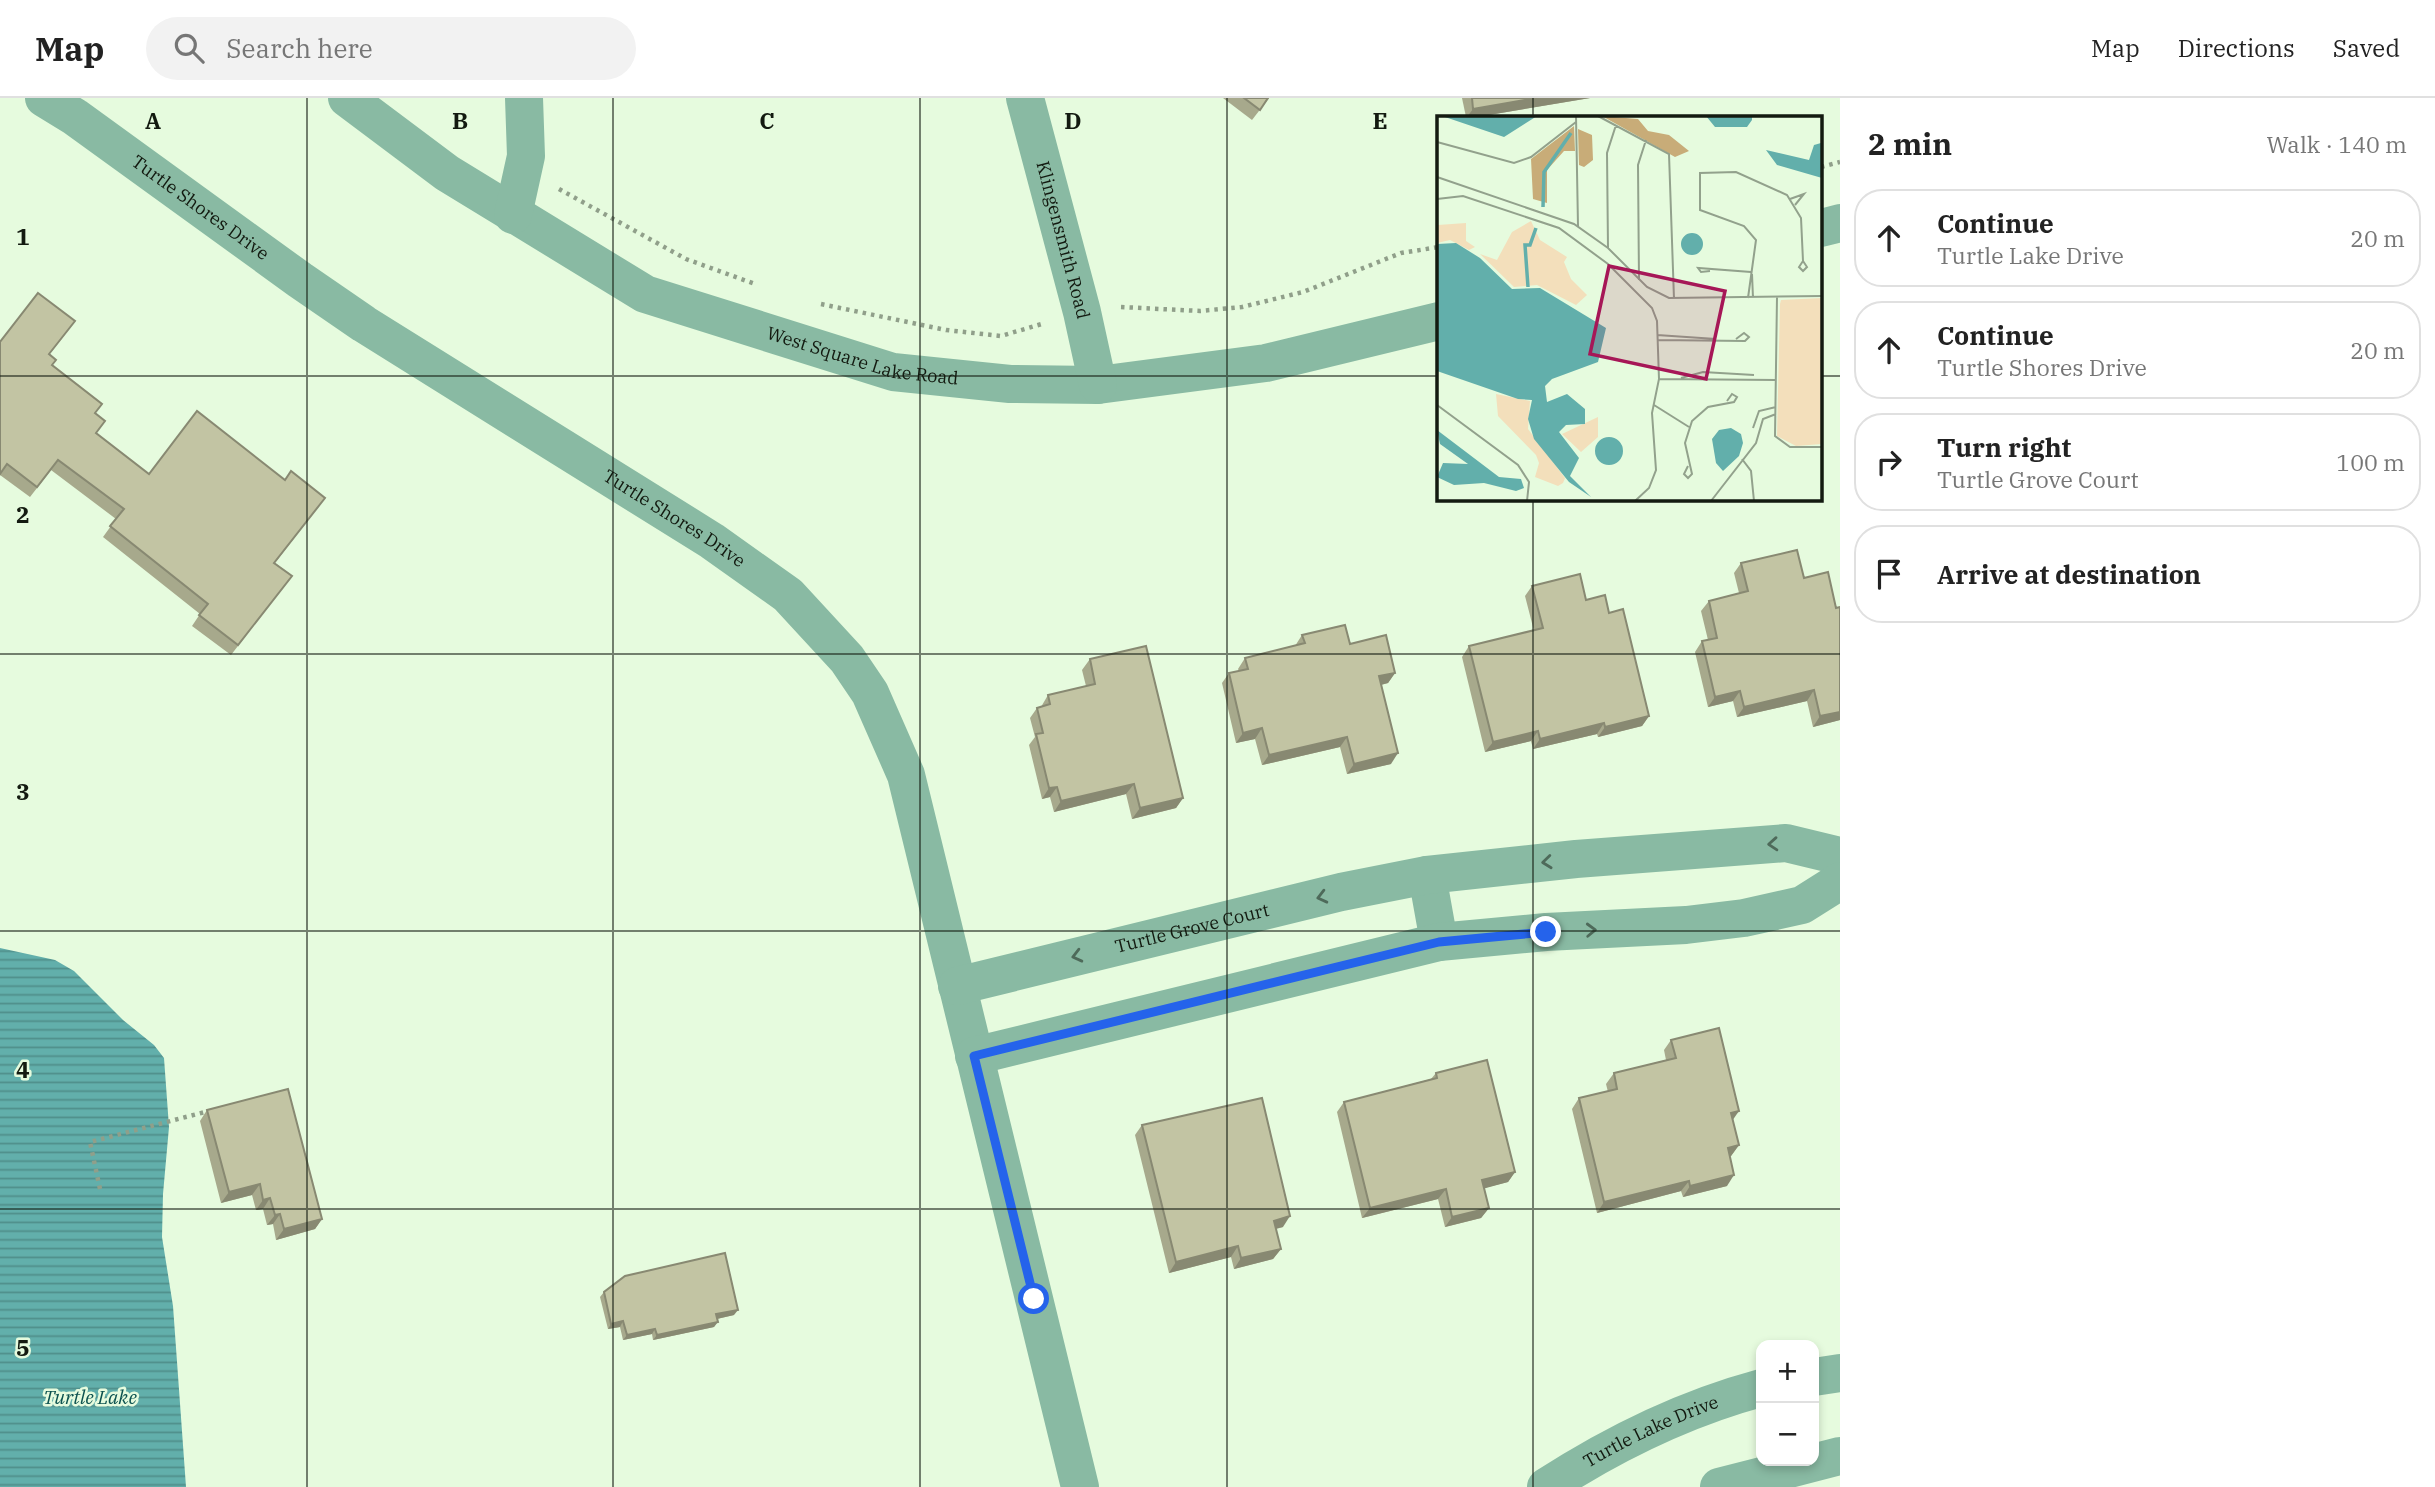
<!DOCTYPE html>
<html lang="en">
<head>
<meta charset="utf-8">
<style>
	:root { --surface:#fff; --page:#f2f2f2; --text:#222; --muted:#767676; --line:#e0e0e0 }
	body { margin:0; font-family:"IBM Plex Serif",serif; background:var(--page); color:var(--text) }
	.controls { position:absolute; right:21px; bottom:21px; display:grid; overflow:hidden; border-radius:14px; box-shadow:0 4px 10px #0003 }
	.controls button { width:63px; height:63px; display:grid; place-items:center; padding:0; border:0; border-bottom:2px solid var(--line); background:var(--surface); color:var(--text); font:35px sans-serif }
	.stop { position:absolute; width:21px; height:21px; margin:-16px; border:5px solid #2563eb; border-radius:50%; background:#fff }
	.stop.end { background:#2563eb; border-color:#fff; box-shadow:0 2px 7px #0008 }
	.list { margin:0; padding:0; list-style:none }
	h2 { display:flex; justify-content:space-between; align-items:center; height:91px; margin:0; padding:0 28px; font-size:30px }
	h2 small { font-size:23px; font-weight:400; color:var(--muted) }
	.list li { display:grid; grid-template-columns:46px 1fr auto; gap:21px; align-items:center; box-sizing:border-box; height:98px; margin:0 14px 14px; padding:0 14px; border:2px solid var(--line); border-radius:28px }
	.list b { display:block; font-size:26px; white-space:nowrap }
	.list p { margin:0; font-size:23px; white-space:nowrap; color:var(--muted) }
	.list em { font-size:23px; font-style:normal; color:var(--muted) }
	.icon { flex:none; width:38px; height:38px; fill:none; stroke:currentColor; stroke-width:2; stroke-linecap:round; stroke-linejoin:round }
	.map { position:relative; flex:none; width:1840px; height:1389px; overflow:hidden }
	header { display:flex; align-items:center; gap:42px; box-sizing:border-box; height:98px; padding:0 35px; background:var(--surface); border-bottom:2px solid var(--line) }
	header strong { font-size:33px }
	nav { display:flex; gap:38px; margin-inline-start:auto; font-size:24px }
	.search { width:490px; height:63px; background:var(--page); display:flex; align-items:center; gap:18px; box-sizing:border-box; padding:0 24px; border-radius:38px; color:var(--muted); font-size:26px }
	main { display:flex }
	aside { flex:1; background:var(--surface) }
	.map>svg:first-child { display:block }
	.water { fill:url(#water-rules) }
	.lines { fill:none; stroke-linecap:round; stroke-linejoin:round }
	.path { stroke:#909f8a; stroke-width:4.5; stroke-dasharray:3.5 5; stroke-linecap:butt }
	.minor { stroke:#89baa3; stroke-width:38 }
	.wall { fill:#a7a98c }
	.shaded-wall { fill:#888972 }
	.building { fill:#c2c4a3; stroke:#888972; stroke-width:2 }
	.oneway { stroke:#4e6a5a }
	.route { stroke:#2563eb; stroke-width:9 }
	.grid { fill:none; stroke:#131a10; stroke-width:2; stroke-opacity:0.55 }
	.labels { text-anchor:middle; stroke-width:5; stroke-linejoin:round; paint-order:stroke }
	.street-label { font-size:18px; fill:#131a10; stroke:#e6fbde }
	.water-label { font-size:19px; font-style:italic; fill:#0b514f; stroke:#e6fbde }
	.inset-river { fill:none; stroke:#62afab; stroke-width:3.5 }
	.inset-road { fill:none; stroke:#92a18c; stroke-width:2 }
	.view { fill:#a61757; fill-opacity:0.15; stroke:#a61757; stroke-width:3.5 }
	.inset-edge { fill:none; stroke:#131a10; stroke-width:3.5 }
	.grid-label { font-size:23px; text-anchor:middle; font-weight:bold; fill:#131a10; stroke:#e6fbde; stroke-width:5; stroke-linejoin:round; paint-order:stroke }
</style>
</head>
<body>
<header>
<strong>Map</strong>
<div class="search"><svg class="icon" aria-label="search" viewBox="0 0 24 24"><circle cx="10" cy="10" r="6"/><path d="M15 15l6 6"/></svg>Search here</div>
<nav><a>Map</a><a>Directions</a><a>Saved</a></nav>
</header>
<main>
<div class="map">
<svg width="1840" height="1389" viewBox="0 0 1840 1389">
	<defs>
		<pattern id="water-rules" width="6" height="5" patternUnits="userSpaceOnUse" patternTransform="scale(1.75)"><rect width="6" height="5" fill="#62afab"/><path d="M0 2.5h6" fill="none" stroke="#508e8a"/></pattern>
	</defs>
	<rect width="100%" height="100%" fill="#e6fbde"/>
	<polygon class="water" points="0,850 55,862 74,873 123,922 154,947 164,960 169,1029 163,1096 162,1139 173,1208 186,1389 0,1389"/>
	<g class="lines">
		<g class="path">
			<polyline points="1821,69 1840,64"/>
			<polyline points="559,91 686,161 755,186"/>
			<polyline points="821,206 946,232 1001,238 1045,225"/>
			<polyline points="1121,209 1200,213 1242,209 1303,194 1401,155 1439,149"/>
			<polyline points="100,1091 90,1044 205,1014"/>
		</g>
		<g class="minor">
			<path id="s1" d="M44 0 75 19 300 182 364 226 712 443 788 497 847 561 870 595 906 677 1080 1389"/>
			<path id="s2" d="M347 0 447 75 645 196 893 274 1010 286 1098 287 1266 265 1439 223"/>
			<path id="s3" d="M1025 0 1082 214 1098 287"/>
			<polyline points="513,117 526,58 524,0"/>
			<polyline points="1821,130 1840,125"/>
			<polyline points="1427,777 1439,844"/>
			<path id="s4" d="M957 888 1341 794 1427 777 1576 761 1786 745 1840 758"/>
			<polyline points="974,958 1439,844 1546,834 1686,827 1744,820 1802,807 1840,783"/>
			<polyline points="1814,1279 1840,1275"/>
			<path id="s5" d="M1546 1389C1614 1345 1683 1311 1761 1290"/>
			<polyline points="1719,1389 1840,1358"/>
		</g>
	</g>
	<g class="wall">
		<polygon points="1223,0 1269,0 1252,22"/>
		<polygon points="1462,0 1590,0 1477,19 1466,19"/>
		<polygon points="75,223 49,257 52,267 95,315 96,335 149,376 317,410 275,465 292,478 231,557 192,528 200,516 103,439 116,421 51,372 30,399 0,377 0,244"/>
		<polygon points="1741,465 1804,480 1836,510 1840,509 1840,622 1813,629 1807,603 1737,619 1733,603 1708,609 1695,554 1702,543 1708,542 1701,513 1709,503 1739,495 1734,475"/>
		<polygon points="1532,488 1586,502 1609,515 1649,618 1642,628 1598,639 1597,636 1533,651 1531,643 1485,654 1462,559 1469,548 1534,533 1525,498"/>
		<polygon points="1302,537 1350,546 1395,575 1388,585 1381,587 1391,666 1347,676 1340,649 1262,667 1255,641 1236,645 1222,585 1229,575 1239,573 1238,571 1245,560 1295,548"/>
		<polygon points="1090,561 1183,700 1176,710 1132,721 1126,696 1054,714 1050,699 1042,701 1029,647 1035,639 1030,620 1037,610 1041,609 1048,597 1086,588 1082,572"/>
		<polygon points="1671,942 1732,1022 1739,1047 1731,1058 1730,1058 1727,1088 1683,1099 1681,1093 1597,1115 1572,1011 1579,1000 1608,994 1606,986 1614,975 1666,962 1664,952"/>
		<polygon points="1436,975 1515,1074 1508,1084 1484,1090 1489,1110 1481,1120 1445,1129 1438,1101 1362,1120 1337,1014 1344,1004 1431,981"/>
		<polygon points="207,1012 322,1121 315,1131 276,1142 273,1126 267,1127 263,1111 256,1112 252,1097 221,1105 200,1023"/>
		<polygon points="1142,1027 1283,1129 1276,1131 1281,1151 1273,1161 1234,1171 1231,1159 1169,1175 1135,1037"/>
		<polygon points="604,1194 734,1217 717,1221 714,1229 653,1242 652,1236 623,1242 620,1229 608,1231 600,1199"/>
	</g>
	<g class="shaded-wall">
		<polygon points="1536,0 1590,0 1477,19 1467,19 1473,11"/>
		<polygon points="1395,575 1388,585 1372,589 1379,578"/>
		<polygon points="1814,592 1807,603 1737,619 1744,609"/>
		<polygon points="1740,593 1733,603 1708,609 1715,599"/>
		<polygon points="1840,614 1840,622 1813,629 1820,618"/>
		<polygon points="1649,618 1642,628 1598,639 1605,629"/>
		<polygon points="1604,625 1597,636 1533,651 1540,641"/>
		<polygon points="1262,630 1255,641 1236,645 1243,635"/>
		<polygon points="1538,633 1531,643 1485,654 1493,644"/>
		<polygon points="1347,639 1340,649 1262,667 1269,657"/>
		<polygon points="1398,655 1391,666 1347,676 1354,666"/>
		<polygon points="1134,686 1126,696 1054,714 1061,703"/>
		<polygon points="1057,689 1050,699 1042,701 1049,690"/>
		<polygon points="1183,700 1176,710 1132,721 1140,710"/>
		<polygon points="1739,1013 1732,1023 1731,1015"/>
		<polygon points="1739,1047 1731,1058 1720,1060 1728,1050"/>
		<polygon points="1515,1074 1508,1084 1475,1093 1482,1082"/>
		<polygon points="1734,1077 1727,1088 1683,1099 1690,1088"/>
		<polygon points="1689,1083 1681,1093 1597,1115 1604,1104"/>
		<polygon points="260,1086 252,1097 221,1105 229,1094"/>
		<polygon points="1446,1091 1438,1101 1362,1120 1370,1110"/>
		<polygon points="270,1100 263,1111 256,1112 263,1102"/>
		<polygon points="1489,1110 1481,1120 1445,1129 1452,1119"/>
		<polygon points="280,1116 273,1126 267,1127 275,1117"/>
		<polygon points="1290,1118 1283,1129 1266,1133 1274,1123"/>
		<polygon points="322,1121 315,1131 276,1142 284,1131"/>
		<polygon points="1238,1148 1231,1159 1169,1175 1176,1164"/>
		<polygon points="1281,1151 1273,1161 1234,1171 1241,1160"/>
		<polygon points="738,1212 734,1217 712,1222 716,1216"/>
		<polygon points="623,1223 620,1229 608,1231 611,1226"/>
		<polygon points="718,1224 714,1229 653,1242 657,1237"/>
		<polygon points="655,1231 652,1236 623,1242 627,1237"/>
	</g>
	<g class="building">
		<polygon points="1244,0 1268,0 1260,12"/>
		<polygon points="1472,0 1536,0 1473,11"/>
		<polygon points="38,195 75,223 49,256 56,262 52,267 102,306 95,315 105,323 96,335 149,376 197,313 285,382 291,373 325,400 274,465 292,478 238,547 199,517 208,506 110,428 124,411 58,362 37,389 7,366 0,376 0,244"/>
		<polygon points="1797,452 1804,480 1828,474 1836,510 1840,509 1840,614 1820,618 1814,592 1744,609 1740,593 1715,599 1702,543 1717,540 1709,503 1748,493 1741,465"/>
		<polygon points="1580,476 1586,502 1605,497 1609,515 1623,511 1649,618 1605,629 1604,625 1540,641 1538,633 1493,644 1469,548 1543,530 1532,488"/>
		<polygon points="1345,527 1350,546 1386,537 1395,575 1379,578 1398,655 1354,666 1347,639 1269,657 1262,630 1243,635 1229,575 1248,571 1245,560 1305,545 1302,537"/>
		<polygon points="1146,548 1183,700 1140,710 1134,686 1061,703 1057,689 1049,690 1036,636 1043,635 1037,610 1050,606 1048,597 1095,586 1090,561"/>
		<polygon points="1719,930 1739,1013 1731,1015 1739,1047 1728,1050 1734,1077 1690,1088 1689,1083 1604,1104 1579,1000 1617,991 1614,975 1676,960 1671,942"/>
		<polygon points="1487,962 1515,1074 1482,1082 1489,1110 1452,1119 1446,1091 1370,1110 1344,1004 1437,980 1436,975"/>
		<polygon points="288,991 322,1121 284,1131 280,1116 275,1117 270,1100 263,1102 260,1086 229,1094 207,1012"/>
		<polygon points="1262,1000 1290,1118 1274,1123 1281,1151 1241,1160 1238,1148 1176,1164 1142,1027"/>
		<polygon points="725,1155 738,1212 716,1216 718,1224 657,1237 655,1231 627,1237 623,1223 611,1226 604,1194 625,1178"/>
	</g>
	<defs><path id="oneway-chevron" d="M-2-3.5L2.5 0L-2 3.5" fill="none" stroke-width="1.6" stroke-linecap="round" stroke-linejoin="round" transform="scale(1.75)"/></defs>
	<g class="oneway">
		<use href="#oneway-chevron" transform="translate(1773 746) rotate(176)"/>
		<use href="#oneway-chevron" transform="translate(1547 764) rotate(174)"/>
		<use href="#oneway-chevron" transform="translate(1322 799) rotate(166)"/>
		<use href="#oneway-chevron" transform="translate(1591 832) rotate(-2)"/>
		<use href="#oneway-chevron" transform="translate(1077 858) rotate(166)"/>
	</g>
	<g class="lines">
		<polyline class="route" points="1034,1201 974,958 1439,844 1546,834"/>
	</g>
	<path class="grid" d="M307 0V1389M613 0V1389M920 0V1389M1227 0V1389M1533 0V19M0 278H1439M1821 278H1840M1533 401V1389M0 556H1840M0 833H1840M0 1111H1840"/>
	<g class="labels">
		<g class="street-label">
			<text dy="6" stroke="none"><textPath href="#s1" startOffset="191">Turtle Shores Drive</textPath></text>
			<text dy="6" stroke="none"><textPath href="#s3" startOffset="147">Klingensmith Road</textPath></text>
			<text dy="6" stroke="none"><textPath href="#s2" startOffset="584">West Square Lake Road</textPath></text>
			<text dy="6" stroke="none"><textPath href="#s1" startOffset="758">Turtle Shores Drive</textPath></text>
			<text dy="6" stroke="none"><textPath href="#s4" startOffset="242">Turtle Grove Court</textPath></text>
			<text dy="6" stroke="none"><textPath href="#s5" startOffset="119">Turtle Lake Drive</textPath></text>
		</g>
		<g class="water-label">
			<text x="90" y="1306">Turtle Lake</text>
		</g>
	</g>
	<g transform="translate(1437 18)">
		<rect width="385" height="385" fill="#e6fbde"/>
		<path d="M385 182V328L359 330 340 320 343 188 344 184Z" fill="#f3dfbb"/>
		<path d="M165 0 201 3 211 15 232 19 252 35 238 41ZM137 10 138 35H127L110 54V87L96 83 94 43ZM141 13 155 19 156 44 147 51 142 49Z" fill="#c8ac78"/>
		<path d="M94 105 103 124 130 141 127 146 134 163 150 179 139 189 100 169 77 171 43 138 60 144 75 116ZM29 107V125L38 131 32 134 13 124 0 127 1 109ZM59 278 93 285 91 313 128 362 126 367 121 370 98 361 102 347 99 339 61 300ZM161 301V321L144 336 125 318Z" fill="#f3dfbb"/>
		<path d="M5 0H100L67 21ZM269 0H315V4L310 11H278ZM384 27 385 62 340 49 329 34 372 44 377 29ZM244 128a11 11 0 1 1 22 0a11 11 0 1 1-22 0ZM19 127 43 142 75 173 103 172 169 212 161 246 115 263 108 270 110 286 130 278 148 293V308L129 309 122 316 142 342 133 360 154 381 132 366 97 323 91 303 95 284 81 283 0 255V128ZM294 312 304 318 306 327 302 340 286 355 279 347 275 323 282 314ZM0 314 62 361 84 363 87 372 79 375 47 367 17 369 0 361 6 347 31 348 3 328ZM158 335a14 14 0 1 1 28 0a14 14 0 1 1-28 0Z" fill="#62afab"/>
		<path class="inset-river" d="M106 91 107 56 134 17M91 171 88 129H93L99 112"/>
		<path class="inset-road" d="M139 0 141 110M161 0 232 38 237 183M0 26 77 47 94 41 139 6M0 61 137 108 171 132 210 171 232 182 385 180M0 83 26 80 122 112 171 148 215 192 220 205 222 263 215 297 219 354 212 372 198 385M353 83 367 78 358 89M171 132 170 37 179 9M273 155 264 156 261 152 314 156M315 158 316 182M202 164 201 49 209 24M340 181 338 320 353 331H385M311 182 319 124 307 110 263 94V57L299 56 350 79 364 102 366 145 362 151 366 155 370 151 366 145M220 219 279 223M220 224 308 225 312 221 307 217 299 223M244 262 266 256 317 259M222 263 339 264M0 289 81 349 92 366 90 385M217 289 252 311M316 312 322 295 339 291M305 343 314 355 317 385M251 350 247 358 251 362 255 358 248 327 255 305 271 291 297 286 300 281 295 278 290 285M274 385 319 327 326 303 339 298"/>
		<path class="view" d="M172 150 288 175 269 263 153 238Z"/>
		<rect width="385" height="385" class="inset-edge"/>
	</g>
	<g class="grid-label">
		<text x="153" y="31">A</text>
		<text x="460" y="31">B</text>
		<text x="767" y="31">C</text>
		<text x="1073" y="31">D</text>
		<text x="1380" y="31">E</text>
		<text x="23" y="147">1</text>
		<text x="23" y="425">2</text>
		<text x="23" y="702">3</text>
		<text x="23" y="980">4</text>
		<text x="23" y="1258">5</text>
	</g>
</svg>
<div class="controls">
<button>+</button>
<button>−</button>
</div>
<div class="stop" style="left:1034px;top:1201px"></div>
<div class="stop end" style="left:1546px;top:834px"></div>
</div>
<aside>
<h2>2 min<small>Walk · 140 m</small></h2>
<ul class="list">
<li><svg class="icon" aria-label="ahead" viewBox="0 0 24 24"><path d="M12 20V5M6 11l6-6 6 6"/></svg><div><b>Continue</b><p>Turtle Lake Drive</p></div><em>20 m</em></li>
<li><svg class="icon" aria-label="ahead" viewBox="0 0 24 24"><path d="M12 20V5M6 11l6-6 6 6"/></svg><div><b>Continue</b><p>Turtle Shores Drive</p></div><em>20 m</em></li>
<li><svg class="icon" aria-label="right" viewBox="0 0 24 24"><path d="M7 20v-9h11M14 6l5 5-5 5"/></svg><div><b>Turn right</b><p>Turtle Grove Court</p></div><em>100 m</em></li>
<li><svg class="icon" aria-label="arrive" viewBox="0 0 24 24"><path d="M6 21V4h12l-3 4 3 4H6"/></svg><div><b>Arrive at destination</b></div></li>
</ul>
</aside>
</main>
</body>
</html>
